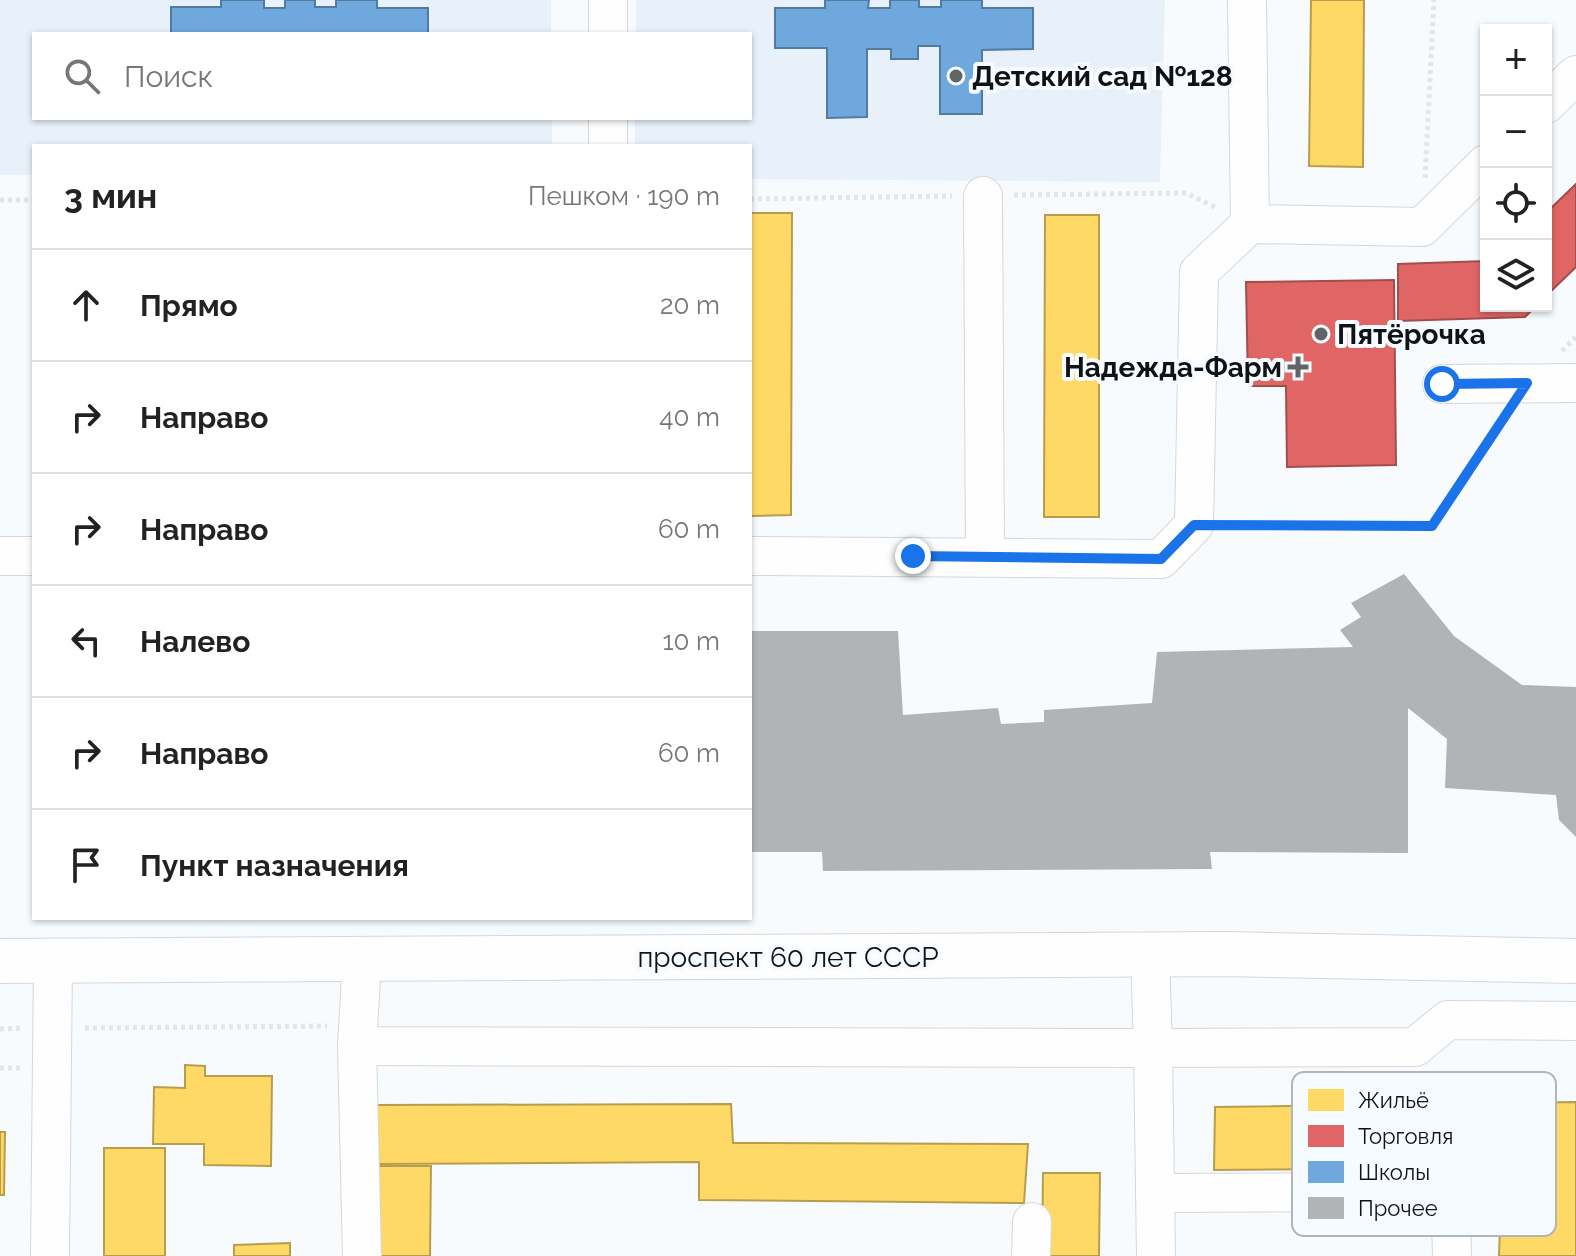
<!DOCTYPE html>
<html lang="ru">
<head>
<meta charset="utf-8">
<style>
	:root { --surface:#fff; --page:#f6f6f6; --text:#222; --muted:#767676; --line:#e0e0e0 }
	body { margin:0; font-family:Raleway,sans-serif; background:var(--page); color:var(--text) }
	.controls { position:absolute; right:24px; top:24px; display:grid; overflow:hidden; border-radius:0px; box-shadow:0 2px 6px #0004 }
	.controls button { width:72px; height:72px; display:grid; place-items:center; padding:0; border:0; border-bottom:2px solid var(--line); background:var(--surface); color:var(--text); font:40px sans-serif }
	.stop { position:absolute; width:24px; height:24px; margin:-18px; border:6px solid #1a73e8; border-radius:50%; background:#fff }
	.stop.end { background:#1a73e8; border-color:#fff; box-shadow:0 2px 8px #0008 }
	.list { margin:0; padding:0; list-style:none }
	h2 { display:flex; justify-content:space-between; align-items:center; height:104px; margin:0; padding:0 32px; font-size:34px }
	h2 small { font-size:26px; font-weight:400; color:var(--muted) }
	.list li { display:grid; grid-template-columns:52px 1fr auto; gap:24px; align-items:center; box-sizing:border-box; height:112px; padding:0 32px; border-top:2px solid var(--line) }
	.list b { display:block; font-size:30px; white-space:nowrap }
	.list em { font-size:26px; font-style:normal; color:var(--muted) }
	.icon { flex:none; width:44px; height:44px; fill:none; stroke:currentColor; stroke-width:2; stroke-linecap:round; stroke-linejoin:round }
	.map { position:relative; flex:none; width:1576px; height:1256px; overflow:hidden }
	.search { position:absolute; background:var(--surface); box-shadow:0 2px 6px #0004; left:32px; top:32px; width:720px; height:88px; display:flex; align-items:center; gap:20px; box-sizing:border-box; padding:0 28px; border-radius:0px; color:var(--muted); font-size:30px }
	.panel { position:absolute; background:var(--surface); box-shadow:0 2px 6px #0004; left:32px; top:144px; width:720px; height:776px; border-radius:0px }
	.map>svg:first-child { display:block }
	.built { fill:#e8f1f9 }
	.homes { fill:#ffd966; stroke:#b79e4e; stroke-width:2 }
	.shops { fill:#e06666; stroke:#a24d4e; stroke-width:2 }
	.schools { fill:#6fa8dc; stroke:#527ba0; stroke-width:2 }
	.building { fill:#b1b4b6 }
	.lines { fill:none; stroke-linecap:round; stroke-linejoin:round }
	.minor-casing { stroke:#d5d7d9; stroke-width:40 }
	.major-casing { stroke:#d5d7d9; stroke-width:46 }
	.path { stroke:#e4e4e4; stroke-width:5; stroke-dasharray:4 4; stroke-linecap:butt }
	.minor { stroke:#fefeff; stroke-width:38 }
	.major { stroke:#fefeff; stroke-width:44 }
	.route { stroke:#1a73e8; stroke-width:10 }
	.poi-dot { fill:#616466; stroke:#f6fbff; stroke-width:3 }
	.labels { text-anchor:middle; stroke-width:8; stroke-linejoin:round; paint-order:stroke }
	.poi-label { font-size:28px; font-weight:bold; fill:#101315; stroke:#f6fbff; text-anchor:start }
	.street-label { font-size:28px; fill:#101315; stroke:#f6fbff }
	.key { fill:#f6fbff; stroke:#b1b5b9; stroke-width:2 }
	.key-label { font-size:22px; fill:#101315 }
</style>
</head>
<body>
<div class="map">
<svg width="1576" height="1256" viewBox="0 0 1576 1256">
	<rect width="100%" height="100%" fill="#f8fbfd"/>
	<g class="built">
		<polygon points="0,0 551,0 551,34 34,34 34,118 552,118 552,146 34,146 34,175 0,175"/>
		<polygon points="636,0 1165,0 1160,182 750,179 750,146 635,146 635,118 750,118 750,34 636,34"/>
	</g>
	<g class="homes">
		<polygon points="1311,0 1364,0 1363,167 1309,166"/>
		<polygon points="750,213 792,213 791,515 750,516"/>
		<polygon points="1045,215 1099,215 1099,517 1044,517"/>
		<polygon points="185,1065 205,1066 205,1076 272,1076 271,1166 204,1165 204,1144 153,1144 154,1087 185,1088"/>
		<polygon points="1576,1102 1576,1256 1499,1256 1502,1168 1214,1170 1215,1107"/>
		<polygon points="731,1104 733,1143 1028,1144 1024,1203 699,1200 699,1162 377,1164 377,1105"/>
		<polygon points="0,1132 5,1132 4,1195 0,1195"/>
		<rect x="104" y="1148" width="61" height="108"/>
		<polygon points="374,1166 431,1166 430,1256 372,1256"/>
		<polygon points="1043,1173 1100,1173 1099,1256 1042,1256"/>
		<polygon points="290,1243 290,1256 234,1256 234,1245"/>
	</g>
	<g class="shops">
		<polygon points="1576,184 1576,267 1546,296 1546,213"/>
		<polygon points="1486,261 1486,306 1536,306 1525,317 1398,321 1398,264"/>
		<polygon points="1394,280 1396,465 1287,467 1286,386 1248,386 1246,282"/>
	</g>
	<g class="schools">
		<polygon points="221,0 264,0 264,8 285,8 285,0 315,0 315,7 336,7 336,0 377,0 377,8 428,8 428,34 171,34 171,7 221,7"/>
		<polygon points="825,0 869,0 868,8 890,8 890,0 919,0 919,7 941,7 941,0 982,0 982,8 1033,8 1033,49 982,50 982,114 940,114 940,46 918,46 918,59 891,59 891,49 867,49 867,117 827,118 827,48 775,48 775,8 825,8"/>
	</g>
	<polygon class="building" points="1404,574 1454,636 1522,685 1576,687 1576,837 1559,820 1556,795 1445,788 1447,739 1408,708 1408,853 1210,852 1212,869 823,871 822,852 750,852 750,631 898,631 903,715 998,708 1001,724 1044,722 1044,710 1152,703 1157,652 1353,647 1340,630 1361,617 1351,603"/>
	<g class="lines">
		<g class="minor-casing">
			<g id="minor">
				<polyline points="608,0 608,34"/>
				<polyline points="1247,0 1250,224"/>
				<polyline points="1546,104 1576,75"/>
				<polyline points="608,118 608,146"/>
				<polyline points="983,196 985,557"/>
				<polyline points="1442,384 1576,383"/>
				<polyline points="0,556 34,556"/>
				<polyline points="750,556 1161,559 1194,525 1199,272 1250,224 1422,227 1486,164"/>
				<polyline points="1150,954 1153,1048 1415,1047 1448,1020 1576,1021"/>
				<polyline points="362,959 357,1046 1153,1048 1156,1256"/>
				<polyline points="357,1046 362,1256"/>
				<polyline points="1155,1193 1424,1192 1451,1215 1452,1256"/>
				<polyline points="50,1256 53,961"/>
				<polyline points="1031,1256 1032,1222"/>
			</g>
		</g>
		<g class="major-casing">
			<polyline id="major" points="0,961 1225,954 1576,961"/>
		</g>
		<g class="path">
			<polyline points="1425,178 1434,0"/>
			<polyline points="1014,195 1186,193 1217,208"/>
			<polyline points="750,199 952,196"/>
			<polyline points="0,200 34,200"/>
			<polyline points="1562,351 1576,337"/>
			<polyline points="1223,525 1432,526 1506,415"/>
			<polyline points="85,1028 327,1026"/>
			<polyline points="0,1029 23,1028"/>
			<polyline points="0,1068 22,1068"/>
		</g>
		<use href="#minor" class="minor"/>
		<use href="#major" class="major"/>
	</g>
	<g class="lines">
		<polyline class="route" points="913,556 1161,559 1194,525 1432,526 1527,383 1442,384"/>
	</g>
	<g class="poi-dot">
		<circle cx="956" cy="76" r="8"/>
		<circle cx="1321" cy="334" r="8"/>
		<path d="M1294 355h8v8h8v8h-8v8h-8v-8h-8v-8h8z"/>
	</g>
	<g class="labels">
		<g class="poi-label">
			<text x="972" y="86">Детский сад №128</text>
			<text x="1337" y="344">Пятёрочка</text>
			<text x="1282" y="377" text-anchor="end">Надежда-Фарм</text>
		</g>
		<g class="street-label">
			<text x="788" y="967">проспект 60 лет СССР</text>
		</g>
	</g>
	<rect x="1292" y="1072" width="264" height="164" rx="12" class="key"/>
	<rect x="1308" y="1089" width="36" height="22" fill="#ffd966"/>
	<rect x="1308" y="1125" width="36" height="22" fill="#e06666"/>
	<rect x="1308" y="1161" width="36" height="22" fill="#6fa8dc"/>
	<rect x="1308" y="1197" width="36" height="22" fill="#b1b4b6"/>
	<g class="key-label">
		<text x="1358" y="1108">Жильё</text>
		<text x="1358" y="1144">Торговля</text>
		<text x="1358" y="1180">Школы</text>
		<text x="1358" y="1216">Прочее</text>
	</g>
</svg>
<div class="controls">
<button>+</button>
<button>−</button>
<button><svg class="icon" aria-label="locate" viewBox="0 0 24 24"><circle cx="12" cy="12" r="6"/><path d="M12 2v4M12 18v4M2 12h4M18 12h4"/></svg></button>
<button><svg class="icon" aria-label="layers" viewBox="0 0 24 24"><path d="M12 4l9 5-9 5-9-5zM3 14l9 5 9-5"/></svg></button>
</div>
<div class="stop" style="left:1442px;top:384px"></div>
<div class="stop end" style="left:913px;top:556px"></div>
<div class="search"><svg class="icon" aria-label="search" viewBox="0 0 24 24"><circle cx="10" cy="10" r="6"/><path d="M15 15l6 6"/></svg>Поиск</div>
<section class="panel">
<h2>3 мин<small>Пешком · 190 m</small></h2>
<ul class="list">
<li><svg class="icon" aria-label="ahead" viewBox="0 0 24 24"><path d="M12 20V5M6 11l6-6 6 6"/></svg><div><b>Прямо</b></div><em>20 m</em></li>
<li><svg class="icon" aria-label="right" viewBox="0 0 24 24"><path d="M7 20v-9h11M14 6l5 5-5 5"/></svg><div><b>Направо</b></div><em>40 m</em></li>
<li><svg class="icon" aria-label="right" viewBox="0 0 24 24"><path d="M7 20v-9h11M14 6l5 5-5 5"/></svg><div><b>Направо</b></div><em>60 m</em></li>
<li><svg class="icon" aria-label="left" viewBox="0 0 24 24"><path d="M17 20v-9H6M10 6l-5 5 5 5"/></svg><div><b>Налево</b></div><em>10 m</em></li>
<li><svg class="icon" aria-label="right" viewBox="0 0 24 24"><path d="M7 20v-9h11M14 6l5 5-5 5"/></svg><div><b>Направо</b></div><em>60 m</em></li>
<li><svg class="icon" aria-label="arrive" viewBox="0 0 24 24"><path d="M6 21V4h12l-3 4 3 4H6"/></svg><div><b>Пункт назначения</b></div></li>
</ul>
</section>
</div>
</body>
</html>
